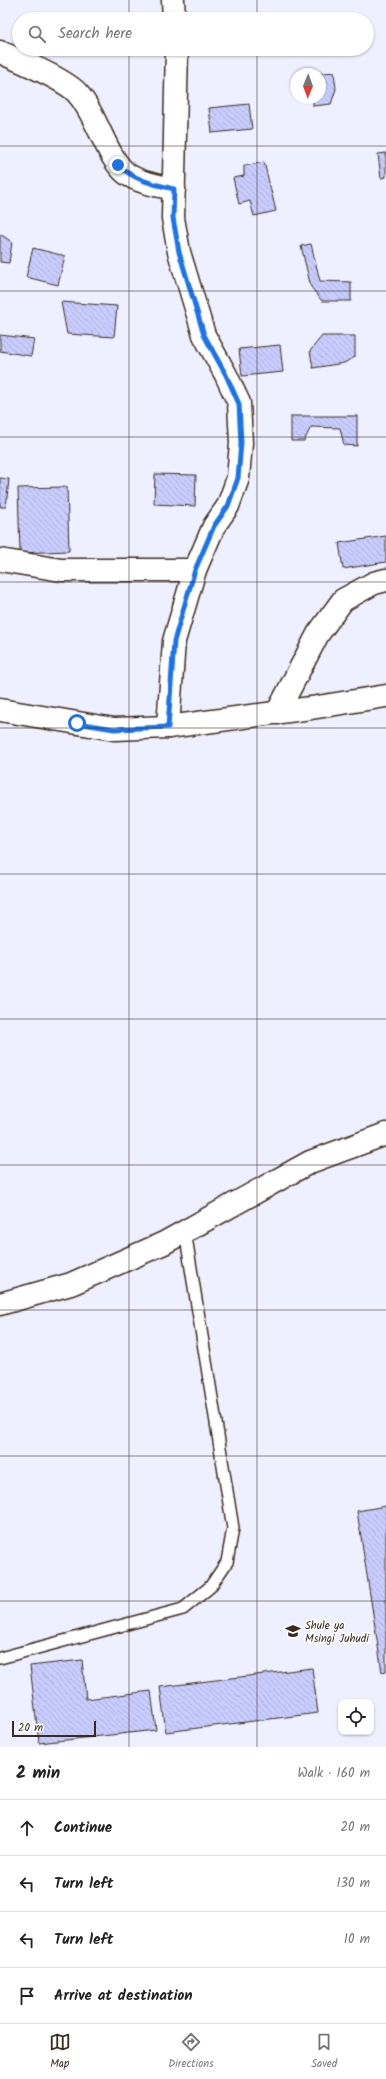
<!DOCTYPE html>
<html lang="en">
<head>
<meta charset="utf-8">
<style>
	:root { --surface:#fff; --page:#f2f2f2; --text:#222; --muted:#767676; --line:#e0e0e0; --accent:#3b2a1e }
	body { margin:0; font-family:Kalam,sans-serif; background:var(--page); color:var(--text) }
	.controls { position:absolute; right:12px; bottom:12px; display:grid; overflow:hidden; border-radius:8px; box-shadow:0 1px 3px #0004 }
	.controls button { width:36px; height:36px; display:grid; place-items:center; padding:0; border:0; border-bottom:1px solid var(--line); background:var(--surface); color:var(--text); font:20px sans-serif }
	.compass { position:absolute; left:290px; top:68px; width:36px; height:36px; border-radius:50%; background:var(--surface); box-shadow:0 1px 3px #0004; rotate:181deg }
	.scale { position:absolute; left:12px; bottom:10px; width:84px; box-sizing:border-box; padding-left:4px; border:2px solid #3b2a1e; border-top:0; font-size:11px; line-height:14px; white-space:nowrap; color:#3b2a1e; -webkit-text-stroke:3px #fff; paint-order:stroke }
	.stop { position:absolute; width:12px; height:12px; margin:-9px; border:3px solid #1a73e8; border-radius:50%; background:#fff }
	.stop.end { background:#1a73e8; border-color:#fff; box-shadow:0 1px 4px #0008 }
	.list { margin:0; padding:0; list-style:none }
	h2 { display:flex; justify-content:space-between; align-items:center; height:52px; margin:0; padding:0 16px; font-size:17px }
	h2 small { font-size:13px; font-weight:400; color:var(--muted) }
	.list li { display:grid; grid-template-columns:26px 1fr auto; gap:12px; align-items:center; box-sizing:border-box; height:56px; padding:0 16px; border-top:1px solid var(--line) }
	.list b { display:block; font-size:15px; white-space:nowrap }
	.list em { font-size:13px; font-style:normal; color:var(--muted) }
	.icon { flex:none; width:22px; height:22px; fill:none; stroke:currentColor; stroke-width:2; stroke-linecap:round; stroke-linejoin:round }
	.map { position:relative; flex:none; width:386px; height:1747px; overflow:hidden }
	.search { position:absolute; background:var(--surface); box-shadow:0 1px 3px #0004; left:12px; right:12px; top:12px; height:44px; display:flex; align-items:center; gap:10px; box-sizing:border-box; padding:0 14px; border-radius:22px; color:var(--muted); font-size:15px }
	.sheet { height:276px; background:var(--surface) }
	nav { display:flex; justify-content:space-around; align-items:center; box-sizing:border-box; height:56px; border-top:1px solid var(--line); background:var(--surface); font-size:11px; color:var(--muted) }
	nav a { display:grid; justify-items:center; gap:2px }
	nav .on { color:var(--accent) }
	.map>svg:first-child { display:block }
	.building { fill:url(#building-back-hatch); stroke:#3b2a1e }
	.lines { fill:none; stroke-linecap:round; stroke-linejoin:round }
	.service-casing { stroke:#3b2a1e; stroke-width:14 }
	.minor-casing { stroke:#3b2a1e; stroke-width:25 }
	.service { stroke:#fff; stroke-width:11 }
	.minor { stroke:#fff; stroke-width:22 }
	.route { stroke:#1a73e8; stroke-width:5 }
	.grid { fill:none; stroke:#3b2a1e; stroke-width:1; stroke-opacity:0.55 }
	.labels { text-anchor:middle; stroke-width:3; stroke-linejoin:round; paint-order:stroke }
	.poi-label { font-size:11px; fill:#3b2a1e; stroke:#fff; text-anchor:start }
</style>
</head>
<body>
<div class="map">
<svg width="386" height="1747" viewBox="0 0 386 1747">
	<defs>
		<pattern id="building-back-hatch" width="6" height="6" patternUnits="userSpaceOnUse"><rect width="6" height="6" fill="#c8cdff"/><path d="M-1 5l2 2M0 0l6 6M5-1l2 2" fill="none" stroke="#adb0da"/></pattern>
	</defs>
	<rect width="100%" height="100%" fill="#eef0ff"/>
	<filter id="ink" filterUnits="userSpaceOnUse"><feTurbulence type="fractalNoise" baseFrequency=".025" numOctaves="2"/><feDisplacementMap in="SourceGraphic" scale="8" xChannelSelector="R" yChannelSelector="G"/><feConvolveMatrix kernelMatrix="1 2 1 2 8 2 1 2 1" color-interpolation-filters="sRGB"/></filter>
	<g filter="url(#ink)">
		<g class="building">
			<polygon points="334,72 336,89 331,104 313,106 313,98 320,98 320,74 314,74"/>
			<polygon points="249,104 252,129 212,133 209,108"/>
			<polygon points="386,153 386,177 381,178 378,154"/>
			<polygon points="264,162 276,211 254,216 250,201 239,204 233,178 244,176 244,166"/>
			<polygon points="0,234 12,242 9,263 0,262"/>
			<polygon points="311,244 320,281 351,282 351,301 322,301 311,287 301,246"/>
			<polygon points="33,248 65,256 58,285 26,277"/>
			<polygon points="61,302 117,306 114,337 67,334"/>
			<polygon points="0,335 34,339 31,356 0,351"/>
			<polygon points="322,336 355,336 355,357 344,363 313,368 310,351"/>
			<polygon points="280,345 283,372 242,376 239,349"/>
			<polygon points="291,416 357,416 357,446 344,445 340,428 311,427 304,441 291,441"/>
			<polygon points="155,474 196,475 195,506 154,504"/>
			<polygon points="0,478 9,479 6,507 0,507"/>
			<polygon points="67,487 69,551 20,553 18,488"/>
			<polygon points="386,536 386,562 343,569 339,543"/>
			<polygon points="386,1506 386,1671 382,1672 357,1511"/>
			<polygon points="82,1660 86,1699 151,1691 156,1730 39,1743 30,1666"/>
			<polygon points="312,1668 318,1713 166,1732 160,1687"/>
		</g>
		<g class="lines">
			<g class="service-casing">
				<polyline id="service" points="0,1658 183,1609 210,1587 227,1562 233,1528 185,1231"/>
			</g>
			<g class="minor-casing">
				<g id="minor">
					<polyline points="173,0 174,19"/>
					<path d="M0 52C18 60 67 80 78 94 97 115 107 159 127 174 140 183 159 186 174 189"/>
					<polyline points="0,560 61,570 195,570"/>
					<polyline points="0,710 114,729 168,727 311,708 386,696"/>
					<polyline points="277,713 318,634 343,600 374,583 386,580"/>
					<polyline points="168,727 174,641 195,570 214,526 228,506 238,478 241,443 239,403 226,375 204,335 179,252 173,218 177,49"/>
					<polyline points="0,1304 71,1284 164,1243 310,1162 386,1134"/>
				</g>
			</g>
			<use href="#service" class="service"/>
			<use href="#minor" class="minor"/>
		</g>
	</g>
	<g class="lines" filter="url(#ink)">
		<path class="route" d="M77 723 114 729 168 727 174 641 195 570 214 526 228 506 238 478 241 443 239 404 226 375 204 335 179 252 173 218 174 189C152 184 134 180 118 165"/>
	</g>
	<path class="grid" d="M129 0V19M257 0V19M129 49V1747M257 49V1747M0 146H386M0 291H386M0 437H386M0 582H386M0 728H386M0 874H386M0 1019H386M0 1165H386M0 1310H386M0 1456H386M0 1601H386"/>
	<defs>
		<g id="school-bare" transform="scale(1.2)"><path d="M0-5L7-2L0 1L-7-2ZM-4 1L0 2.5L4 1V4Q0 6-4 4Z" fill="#3b2a1e" stroke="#fff" stroke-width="2.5" paint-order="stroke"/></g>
	</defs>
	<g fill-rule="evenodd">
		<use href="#school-bare" x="293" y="1631"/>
	</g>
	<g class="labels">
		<g class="poi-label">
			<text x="305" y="1629">Shule ya<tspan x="305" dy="13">Msingi Juhudi</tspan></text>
		</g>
	</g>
</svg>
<div class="controls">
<button><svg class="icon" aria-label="locate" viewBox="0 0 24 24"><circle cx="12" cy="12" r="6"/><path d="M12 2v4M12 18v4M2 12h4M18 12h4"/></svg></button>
</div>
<svg class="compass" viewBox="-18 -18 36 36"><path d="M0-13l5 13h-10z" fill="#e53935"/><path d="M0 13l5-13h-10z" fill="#767676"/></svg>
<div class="scale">20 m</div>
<div class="stop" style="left:77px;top:723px"></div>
<div class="stop end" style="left:118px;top:165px"></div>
<div class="search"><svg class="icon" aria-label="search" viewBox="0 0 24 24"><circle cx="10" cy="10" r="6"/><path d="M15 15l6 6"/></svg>Search here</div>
</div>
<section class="sheet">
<h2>2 min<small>Walk · 160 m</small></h2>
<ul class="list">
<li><svg class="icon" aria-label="ahead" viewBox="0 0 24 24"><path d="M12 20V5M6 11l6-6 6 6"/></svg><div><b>Continue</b></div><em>20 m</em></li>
<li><svg class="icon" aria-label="left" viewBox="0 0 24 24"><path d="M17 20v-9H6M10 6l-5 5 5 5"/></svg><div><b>Turn left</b></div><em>130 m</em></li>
<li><svg class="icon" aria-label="left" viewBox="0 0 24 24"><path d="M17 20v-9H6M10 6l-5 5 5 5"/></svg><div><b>Turn left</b></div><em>10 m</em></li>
<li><svg class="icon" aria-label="arrive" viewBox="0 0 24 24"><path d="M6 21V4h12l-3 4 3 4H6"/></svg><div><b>Arrive at destination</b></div></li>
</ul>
</section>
<nav>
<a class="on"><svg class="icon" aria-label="map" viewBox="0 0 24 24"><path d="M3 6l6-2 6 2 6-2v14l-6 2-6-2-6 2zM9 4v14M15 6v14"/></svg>Map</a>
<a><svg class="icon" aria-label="directions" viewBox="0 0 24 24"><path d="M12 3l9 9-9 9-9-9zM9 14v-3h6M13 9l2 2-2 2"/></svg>Directions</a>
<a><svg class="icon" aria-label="saved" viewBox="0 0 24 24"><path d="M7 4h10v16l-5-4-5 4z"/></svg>Saved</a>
</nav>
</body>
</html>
